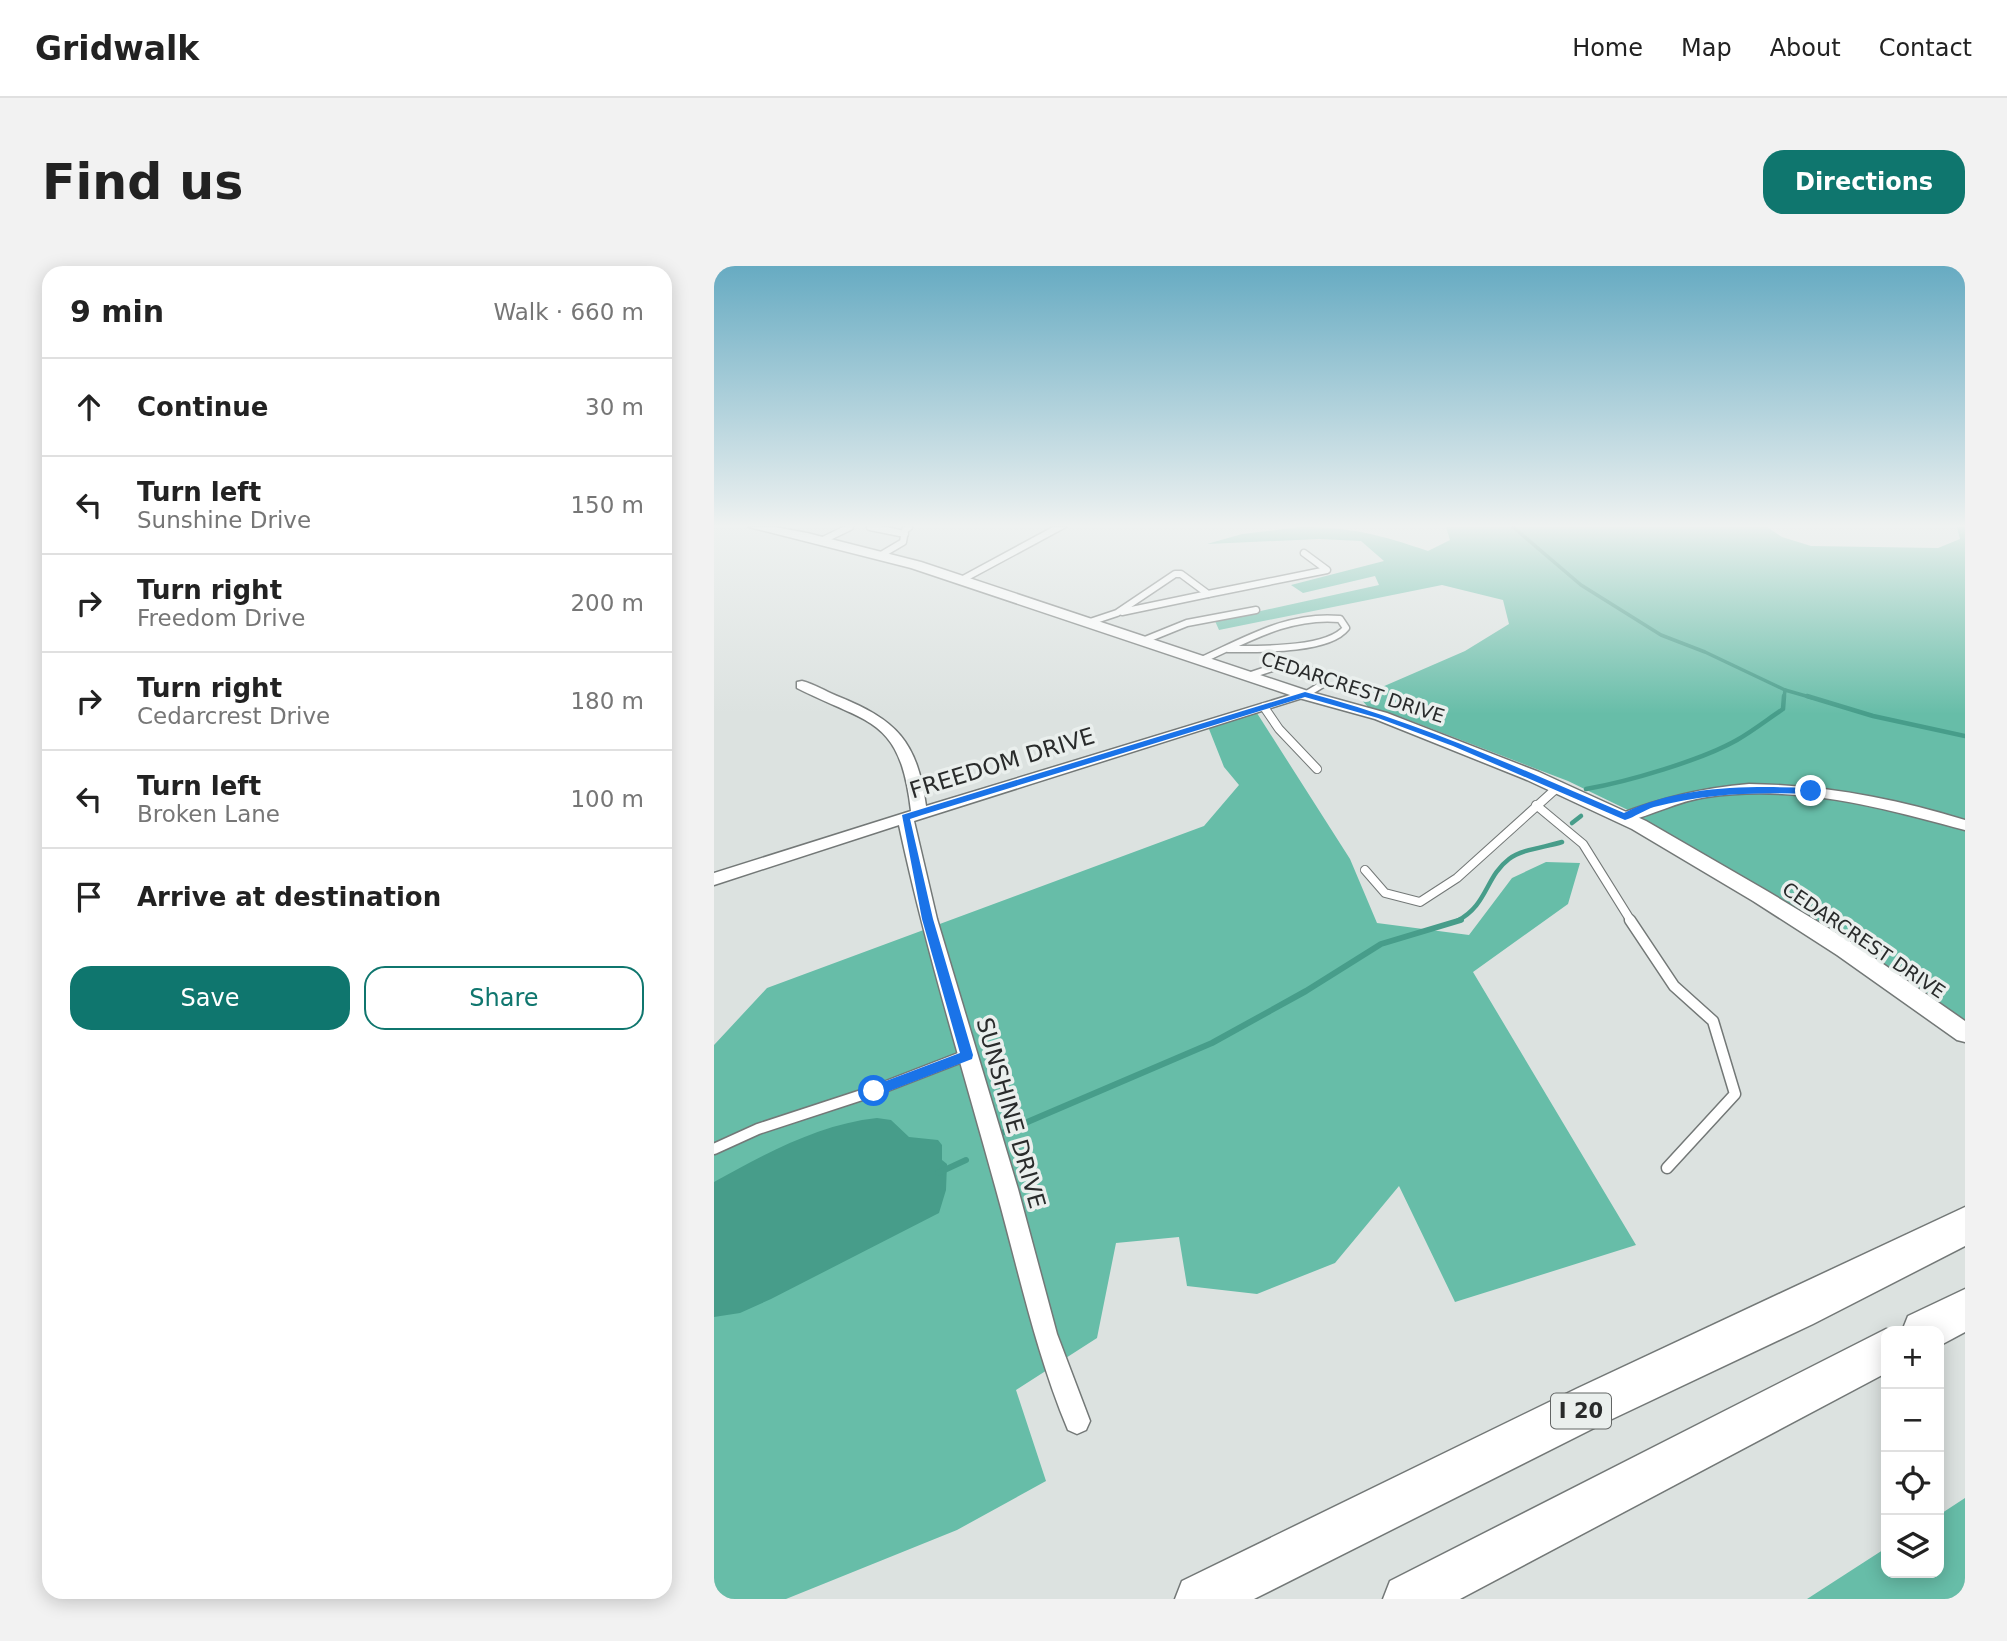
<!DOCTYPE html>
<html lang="en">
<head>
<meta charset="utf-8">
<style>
	:root { --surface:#fff; --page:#f2f2f2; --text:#222; --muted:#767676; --line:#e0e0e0; --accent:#0f766e }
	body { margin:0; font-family:"DejaVu Sans",sans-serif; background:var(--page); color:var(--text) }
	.controls { position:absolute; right:21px; bottom:21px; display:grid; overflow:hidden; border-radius:14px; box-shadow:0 4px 18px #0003 }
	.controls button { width:63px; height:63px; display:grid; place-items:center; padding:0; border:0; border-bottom:2px solid var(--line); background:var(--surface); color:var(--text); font:35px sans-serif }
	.stop { position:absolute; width:21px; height:21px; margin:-16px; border:5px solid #1a73e8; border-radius:50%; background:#fff }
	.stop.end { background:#1a73e8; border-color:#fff; box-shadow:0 2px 7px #0008 }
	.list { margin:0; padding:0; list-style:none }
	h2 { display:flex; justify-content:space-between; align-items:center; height:91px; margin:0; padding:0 28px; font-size:30px }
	h2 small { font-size:23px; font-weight:400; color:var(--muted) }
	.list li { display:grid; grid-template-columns:46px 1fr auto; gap:21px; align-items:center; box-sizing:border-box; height:98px; padding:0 28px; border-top:2px solid var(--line) }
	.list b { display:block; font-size:26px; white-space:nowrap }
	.list p { margin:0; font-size:23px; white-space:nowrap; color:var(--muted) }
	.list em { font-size:23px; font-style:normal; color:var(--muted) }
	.actions { display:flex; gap:14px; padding:21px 28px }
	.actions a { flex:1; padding:16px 0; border:2px solid var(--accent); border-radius:21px; text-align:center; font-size:24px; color:var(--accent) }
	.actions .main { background:var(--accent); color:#fff }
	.icon { flex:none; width:38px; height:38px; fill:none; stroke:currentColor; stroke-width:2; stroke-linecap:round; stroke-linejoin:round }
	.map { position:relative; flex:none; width:1251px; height:1333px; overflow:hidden; border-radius:21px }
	header { display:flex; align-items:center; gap:42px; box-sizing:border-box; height:98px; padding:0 35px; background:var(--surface); border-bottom:2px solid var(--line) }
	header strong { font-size:33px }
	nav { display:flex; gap:38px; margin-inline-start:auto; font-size:24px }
	.intro { display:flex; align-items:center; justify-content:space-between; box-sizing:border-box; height:168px; padding:0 42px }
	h1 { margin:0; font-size:49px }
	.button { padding:18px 32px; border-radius:21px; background:var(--accent); color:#fff; font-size:24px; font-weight:700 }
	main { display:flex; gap:42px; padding:0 42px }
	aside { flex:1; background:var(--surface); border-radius:21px; box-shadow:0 4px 18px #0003 }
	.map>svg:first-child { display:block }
	.forest { fill:#67bda8 }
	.water { fill:#479d8a }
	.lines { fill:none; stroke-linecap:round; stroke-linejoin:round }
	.stream-far2 { stroke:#479d8a; stroke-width:3.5 }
	.stream-far1 { stroke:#479d8a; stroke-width:4.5 }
	.stream { stroke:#479d8a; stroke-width:6 }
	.service-far2-casing { stroke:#737877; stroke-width:9 }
	.service-far1-casing { stroke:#737877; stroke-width:10 }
	.service-casing { stroke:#737877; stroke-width:13 }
	.minor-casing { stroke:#737877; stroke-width:3 }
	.tertiary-casing { stroke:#737877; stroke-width:3 }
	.motorway-casing { stroke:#737877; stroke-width:3 }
	.service-far2 { stroke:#fff; stroke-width:6 }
	.service-far1 { stroke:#fff; stroke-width:8 }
	.service { stroke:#fff; stroke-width:10 }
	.minor { fill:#fff; fill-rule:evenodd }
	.tertiary { fill:#fff; fill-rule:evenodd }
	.motorway { fill:#fff; fill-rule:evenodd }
	.route { fill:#1a73e8 }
	.labels { text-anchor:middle; stroke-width:7; stroke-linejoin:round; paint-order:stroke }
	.far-street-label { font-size:19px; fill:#292b2b; stroke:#eaefed }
	.shield { fill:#eaefed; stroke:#636665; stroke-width:2 }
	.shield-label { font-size:21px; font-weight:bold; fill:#292b2b }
	.street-label { font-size:23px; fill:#292b2b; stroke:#eaefed }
</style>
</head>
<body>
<header>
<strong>Gridwalk</strong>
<nav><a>Home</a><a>Map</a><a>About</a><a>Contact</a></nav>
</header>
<div class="intro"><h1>Find us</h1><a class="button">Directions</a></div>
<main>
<aside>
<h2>9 min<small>Walk · 660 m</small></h2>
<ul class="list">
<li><svg class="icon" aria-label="ahead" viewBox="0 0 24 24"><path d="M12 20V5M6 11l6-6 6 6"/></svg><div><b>Continue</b></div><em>30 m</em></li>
<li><svg class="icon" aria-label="left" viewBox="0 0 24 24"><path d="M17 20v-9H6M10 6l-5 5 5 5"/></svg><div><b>Turn left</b><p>Sunshine Drive</p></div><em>150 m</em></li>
<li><svg class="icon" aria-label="right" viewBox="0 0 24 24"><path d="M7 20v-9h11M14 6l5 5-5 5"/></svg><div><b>Turn right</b><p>Freedom Drive</p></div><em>200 m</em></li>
<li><svg class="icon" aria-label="right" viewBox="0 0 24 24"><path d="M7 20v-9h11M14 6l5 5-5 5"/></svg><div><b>Turn right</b><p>Cedarcrest Drive</p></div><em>180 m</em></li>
<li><svg class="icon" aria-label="left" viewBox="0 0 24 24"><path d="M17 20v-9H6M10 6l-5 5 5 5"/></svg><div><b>Turn left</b><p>Broken Lane</p></div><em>100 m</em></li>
<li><svg class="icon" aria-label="arrive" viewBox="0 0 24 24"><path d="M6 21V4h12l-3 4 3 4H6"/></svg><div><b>Arrive at destination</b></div></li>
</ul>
<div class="actions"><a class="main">Save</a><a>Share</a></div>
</aside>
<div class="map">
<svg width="1251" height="1333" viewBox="0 0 1251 1333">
	<rect width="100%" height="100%" fill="#dce2e0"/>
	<g class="forest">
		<path d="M587 261C637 261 667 269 714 285L736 274 732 261H1053L1068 271 1097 280 1224 282 1246 273 1243 261H1251V754L1113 660 916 545 854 515 679 448 654 441 645 431 751 385 795 358 789 334 728 319 505 364 501 355 665 319 661 310 589 327 577 319 670 295 647 275 605 273 493 278 528 268Z"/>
		<polygon points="541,444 636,593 663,657 755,669 798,612 832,596 866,597 854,638 759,706 922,979 741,1036 685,920 621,997 543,1028 473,1020 465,971 402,977 383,1072 302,1124 332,1215 243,1264 72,1333 0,1333 0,779 53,722 490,560 525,519 510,501 493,458"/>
		<polygon points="1251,1232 1251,1333 1093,1333 1172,1282 1172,1307 1225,1307 1225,1249"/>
	</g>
	<path class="water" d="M163 852 177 854 195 871 224 874 228 879V894L233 898 232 924 225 947 57 1033 26 1047 0 1051V916C51 888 105 858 163 852Z"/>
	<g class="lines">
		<g class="stream-far2">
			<polyline points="799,261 867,319 947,369 991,386 1071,424 1099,432"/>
			<polyline points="1070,432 1071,424"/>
		</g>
		<g class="stream-far1">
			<polyline points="1093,430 1159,450 1251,470"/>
			<path d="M872 523C913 516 988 494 1023 474 1039 465 1054 453 1069 443L1070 430"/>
			<polyline points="858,557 867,550"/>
			<path d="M743 655C774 639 771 611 795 593 808 583 833 581 848 576"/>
		</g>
		<g class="stream">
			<polyline points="283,869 498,777 592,725 667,678 747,654"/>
			<polyline points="224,907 252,894"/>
		</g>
		<g class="service-far2-casing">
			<g id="service-far2">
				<polyline points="156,261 191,268"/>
				<polyline points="109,274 136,261"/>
				<polyline points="167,289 189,276 191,264 195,261"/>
				<polyline points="408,346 494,328"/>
				<polyline points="376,356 403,347 461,308 467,308 494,328 613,304 590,287"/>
				<polyline points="431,374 473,357 542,344"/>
				<path d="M490 393C534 373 576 348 626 353L632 362C614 385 543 383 514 383"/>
				<polyline points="537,409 567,399 607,406 609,418 591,429"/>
			</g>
		</g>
		<g class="service-far1-casing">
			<g id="service-far1">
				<polyline points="550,441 565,463 603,503"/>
				<polyline points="822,539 869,578 917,655"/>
				<polyline points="651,604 671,627 706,636 743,612 845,520"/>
			</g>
		</g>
		<g class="service-casing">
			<g id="service">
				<polyline points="916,654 960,720 999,755 1021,828 953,902"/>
				<polyline points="0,883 44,863 160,825 253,789"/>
			</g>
		</g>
		<g class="minor-casing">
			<g id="minor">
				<polygon points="339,261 352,261 250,316 241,314"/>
				<path d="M88 415C100 418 111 425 123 430 183 454 203 475 212 540L586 426H596L598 429 200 555 223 653 304 923 343 1068 376 1155 372 1164 363 1168 354 1164C321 1085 304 1002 281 920 248 800 211 681 185 559L0 619V607L197 545C186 451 156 459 83 422V416Z"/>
				<path d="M1035 518C1110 519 1180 532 1251 554V564C1166 541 1082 518 993 531 964 535 939 549 911 556L903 551 906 548C949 531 989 522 1035 518Z"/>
			</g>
		</g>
		<g class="tertiary-casing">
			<polygon id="tertiary" points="35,261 61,261 93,267 207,296 597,426 673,447 825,506 932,555 1053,625 1139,677 1251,755 1251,776 1243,774 1123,689 1039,635 918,563 813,514 661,453 585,432 197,302"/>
		</g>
		<g class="motorway-casing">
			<g id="motorway">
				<polygon points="1251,941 1251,980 1099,1058 896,1154 540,1333 461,1333 468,1315 864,1122"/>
				<polygon points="1251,1023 1251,1066 1225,1080 1225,1065 1188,1065 1194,1050"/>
				<polygon points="1172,1063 1178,1065 1172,1065 1172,1107 746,1333 669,1333 676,1315"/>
			</g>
		</g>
		<use href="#service-far2" class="service-far2"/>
		<use href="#service-far1" class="service-far1"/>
		<use href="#service" class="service"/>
		<use href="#minor" class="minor"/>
		<use href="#tertiary" class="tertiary"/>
		<use href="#motorway" class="motorway"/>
	</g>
	<linearGradient id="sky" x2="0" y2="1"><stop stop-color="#67abc2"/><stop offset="0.58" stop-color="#eff2f1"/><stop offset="1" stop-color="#eff2f1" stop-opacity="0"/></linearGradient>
	<rect width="1251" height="448" fill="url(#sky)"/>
	<path class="route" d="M591 426C702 455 805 502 910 547 967 519 1035 520 1097 522L1102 525 1097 528C1044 526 992 527 940 541 930 544 921 551 911 554L739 480 664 452 591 431 208 549 196 553 219 653 259 789 258 793 165 829H156V821L246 787 208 653 188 549Z"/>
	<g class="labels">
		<g class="far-street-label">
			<text transform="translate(639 421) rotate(18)" y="7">CEDARCREST DRIVE</text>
			<text transform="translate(1150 674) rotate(34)" y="7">CEDARCREST DRIVE</text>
		</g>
		<rect class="shield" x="837" y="1127.5" width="60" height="35" rx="5"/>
		<g class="shield-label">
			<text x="867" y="1152">I 20</text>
		</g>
		<g class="street-label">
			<text transform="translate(288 497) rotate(-17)" y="8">FREEDOM DRIVE</text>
			<text transform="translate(297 847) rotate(74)" y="8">SUNSHINE DRIVE</text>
		</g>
	</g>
</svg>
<div class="controls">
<button>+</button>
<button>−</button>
<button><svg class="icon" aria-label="locate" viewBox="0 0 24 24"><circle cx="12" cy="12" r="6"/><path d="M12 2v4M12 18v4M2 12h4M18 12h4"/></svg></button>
<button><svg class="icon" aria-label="layers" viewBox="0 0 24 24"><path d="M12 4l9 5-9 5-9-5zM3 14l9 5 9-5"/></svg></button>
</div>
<div class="stop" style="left:160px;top:825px"></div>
<div class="stop end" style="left:1097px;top:525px"></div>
</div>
</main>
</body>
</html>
